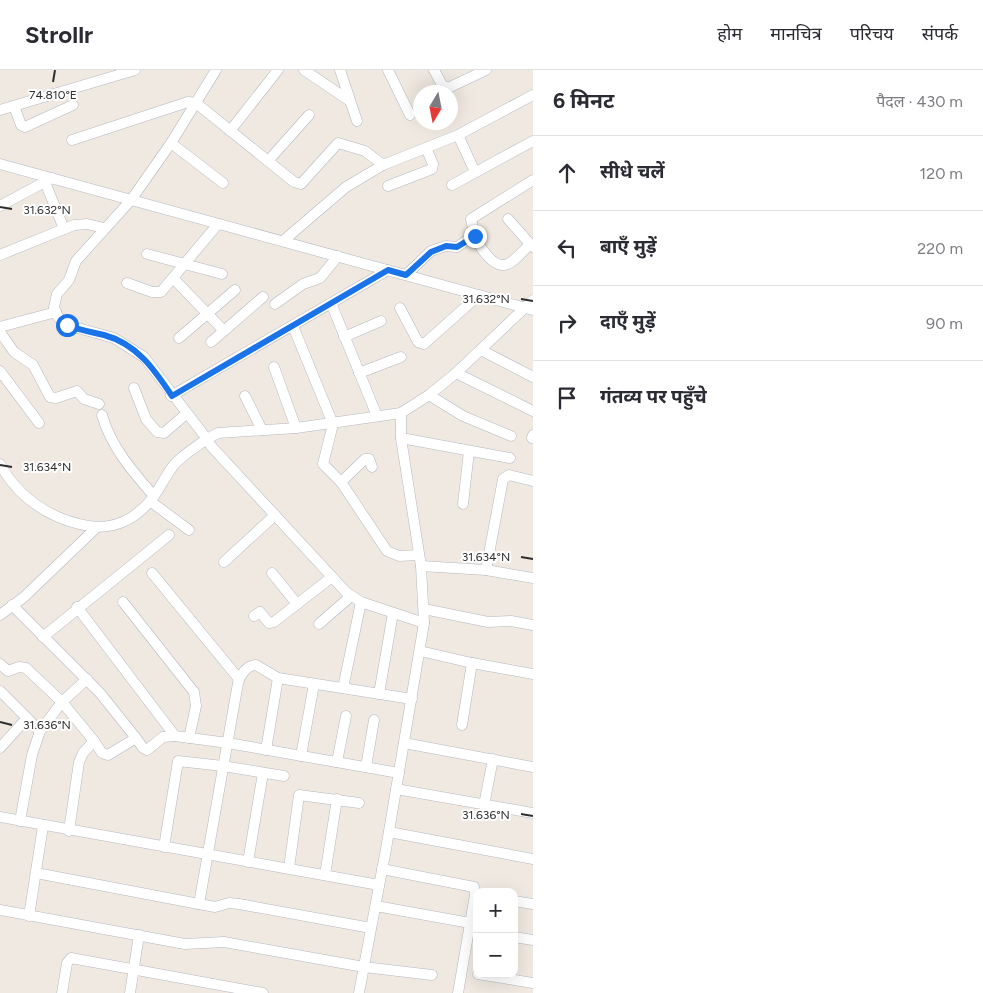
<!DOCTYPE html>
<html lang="hi">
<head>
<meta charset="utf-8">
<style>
	:root { --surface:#fff; --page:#f7f7f7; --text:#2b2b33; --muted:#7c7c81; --line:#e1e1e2 }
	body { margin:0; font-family:Figtree,"Noto Sans Devanagari",sans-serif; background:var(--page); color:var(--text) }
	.controls { position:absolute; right:15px; bottom:15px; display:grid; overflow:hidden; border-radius:10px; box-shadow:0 5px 20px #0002 }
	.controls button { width:45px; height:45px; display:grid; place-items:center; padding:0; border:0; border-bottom:1px solid var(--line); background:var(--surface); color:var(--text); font:25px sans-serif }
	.compass { position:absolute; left:413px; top:15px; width:45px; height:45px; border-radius:50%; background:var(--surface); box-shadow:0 5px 20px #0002; rotate:190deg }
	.stop { position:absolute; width:15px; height:15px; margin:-11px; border:4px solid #1a73e8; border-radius:50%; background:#fff }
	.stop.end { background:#1a73e8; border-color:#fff; box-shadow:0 1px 5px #0008 }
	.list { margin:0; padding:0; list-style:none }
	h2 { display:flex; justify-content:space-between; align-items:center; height:65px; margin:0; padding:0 20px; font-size:21px }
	h2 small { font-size:16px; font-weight:400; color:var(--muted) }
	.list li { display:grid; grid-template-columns:32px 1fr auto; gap:15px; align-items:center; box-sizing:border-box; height:75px; padding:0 20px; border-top:1px solid var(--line) }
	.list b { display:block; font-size:19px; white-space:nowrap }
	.list em { font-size:16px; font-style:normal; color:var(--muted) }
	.icon { flex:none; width:28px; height:28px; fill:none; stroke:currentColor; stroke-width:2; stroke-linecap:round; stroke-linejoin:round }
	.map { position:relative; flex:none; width:533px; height:923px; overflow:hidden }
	header { display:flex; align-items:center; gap:30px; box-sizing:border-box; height:70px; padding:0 25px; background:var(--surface); border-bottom:1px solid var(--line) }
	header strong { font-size:24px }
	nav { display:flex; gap:28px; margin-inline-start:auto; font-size:18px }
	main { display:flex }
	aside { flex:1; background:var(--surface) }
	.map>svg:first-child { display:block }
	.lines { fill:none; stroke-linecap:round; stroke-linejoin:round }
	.minor-casing { stroke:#b4b7c1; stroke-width:11 }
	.minor { stroke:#fff; stroke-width:10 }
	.route { stroke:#1a73e8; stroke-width:6 }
	.ticks { fill:none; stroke:#2e2e2e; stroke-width:2 }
	.ticks-label { font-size:12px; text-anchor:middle; fill:#2e2e2e; stroke:#fff; stroke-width:4; stroke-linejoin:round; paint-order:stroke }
</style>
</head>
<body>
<header>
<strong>Strollr</strong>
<nav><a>होम</a><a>मानचित्र</a><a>परिचय</a><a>संपर्क</a></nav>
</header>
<main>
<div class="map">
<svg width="533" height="923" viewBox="0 0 533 923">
	<rect width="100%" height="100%" fill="#efe9e1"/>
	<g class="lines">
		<g class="minor-casing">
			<g id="minor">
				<polyline points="304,0 350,31"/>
				<polyline points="340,0 357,51"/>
				<polyline points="388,0 410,45"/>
				<polyline points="434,0 442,15 448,18 486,0"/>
				<polyline points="14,36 21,55 25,57 73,35"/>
				<polyline points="0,40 135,0"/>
				<polyline points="230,61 278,0"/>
				<polyline points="458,65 475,102"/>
				<polyline points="72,70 188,32 196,33 294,112 301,114 338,73 365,81 383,95"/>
				<polyline points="171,73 223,113"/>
				<polyline points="268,91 309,45"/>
				<polyline points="0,94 533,240"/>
				<polyline points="45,112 64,159"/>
				<polyline points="452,115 533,71"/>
				<polyline points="388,116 432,99 433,94 426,78"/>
				<polyline points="0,136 52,108"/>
				<polyline points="508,149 530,174"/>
				<polyline points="475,167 471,149 533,110"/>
				<polyline points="283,171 346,117 383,95 458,65 533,25"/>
				<polyline points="147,184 222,204"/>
				<polyline points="0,185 74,155 87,154 104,158"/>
				<path d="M406 205 431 181 446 176 457 177 473 166C476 169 479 174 482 179 502 207 511 194 530 174L533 177"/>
				<polyline points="173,208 224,261"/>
				<polyline points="127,213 152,222 161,222 218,154"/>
				<polyline points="331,233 377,346"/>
				<polyline points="275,234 303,214 320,208 338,186"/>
				<polyline points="400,238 418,272 424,274 479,225"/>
				<polyline points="293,256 333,354 323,394 341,412 387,481 399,486 419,485"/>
				<polyline points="0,257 56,242"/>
				<polyline points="0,262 14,282 33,295 50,327 56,328 77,321 84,329 99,334"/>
				<polyline points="344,267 381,251"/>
				<polyline points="179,268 235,220"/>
				<polyline points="211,272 263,227"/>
				<polyline points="481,280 533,307"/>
				<polyline points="274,297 296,358"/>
				<polyline points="0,301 39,353"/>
				<polyline points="359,303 401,287"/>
				<polyline points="456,303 533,341"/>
				<polyline points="134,318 146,349 157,362 164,363 186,344"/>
				<polyline points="429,325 463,346 511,366"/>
				<polyline points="171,326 388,200"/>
				<polyline points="245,326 262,360"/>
				<path d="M102 345C111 377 133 402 154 426"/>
				<polyline points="401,368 510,388"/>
				<polyline points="532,368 533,365"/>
				<path d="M0 394C13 418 33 436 58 447 94 462 124 462 151 430 160 419 165 406 174 395 182 385 196 377 207 369L144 287 114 268 67 255 58 247 54 237 57 224 69 210 76 191 131 130 171 73 216 0"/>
				<polyline points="341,412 365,389 369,389 372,397"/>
				<polyline points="150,431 189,460"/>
				<polyline points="463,434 469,381"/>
				<polyline points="224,492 275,445"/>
				<polyline points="421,496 486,500 533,508"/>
				<polyline points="486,500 503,409 509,405 533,411"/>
				<polyline points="152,503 239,609"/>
				<polyline points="272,503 297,534"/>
				<polyline points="123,532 194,622 196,636 189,668"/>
				<polyline points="12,535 100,623 136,668 108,685 102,683 94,671 83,683 79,692 69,761"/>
				<polyline points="77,537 175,666 228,673 399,703"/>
				<polyline points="424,539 488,552 511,551 533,555"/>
				<polyline points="0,545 24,527 96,458"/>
				<polyline points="254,546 260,542 269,553 274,552 332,507"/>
				<polyline points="424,553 361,532 346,522 211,376 207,369 218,363 296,358 401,343 429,325 456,303 533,230"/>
				<polyline points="319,554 351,526"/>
				<polyline points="43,567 169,465"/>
				<polyline points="420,581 472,593 533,604"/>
				<polyline points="0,594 8,601 19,597 26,598 62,632 87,609"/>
				<polyline points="343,618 361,532"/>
				<polyline points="0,621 40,661 62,632 94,671"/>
				<polyline points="379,624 393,543"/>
				<polyline points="462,655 472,593"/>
				<polyline points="136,668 143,678 147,680 163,667 175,666"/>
				<polyline points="404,673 533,697"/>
				<polyline points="0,678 26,649"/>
				<polyline points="266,680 278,608"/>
				<polyline points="301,686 314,614"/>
				<polyline points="337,692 346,646"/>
				<polyline points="366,697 374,650"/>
				<polyline points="396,719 533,743"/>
				<polyline points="484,735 493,689"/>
				<polyline points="0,747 379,815"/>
				<polyline points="20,751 32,685 40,661"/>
				<polyline points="389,762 533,789"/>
				<polyline points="164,777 178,691 223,696 284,706"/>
				<polyline points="248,792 263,703"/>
				<polyline points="289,798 299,725 359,733"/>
				<polyline points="382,799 474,817 475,825 458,923"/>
				<polyline points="36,803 199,834 215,837 229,833 239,834 371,858"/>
				<polyline points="325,805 337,729"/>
				<polyline points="514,831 533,834"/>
				<path d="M199 834 238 613C240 605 247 595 256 595L278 608 412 629"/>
				<polyline points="376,836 470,853"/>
				<polyline points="0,840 185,874 224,872 364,897 432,905"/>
				<polyline points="29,846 43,756"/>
				<polyline points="514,867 533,870"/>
				<polyline points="478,904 533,913"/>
				<polyline points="62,923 67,893 71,888 263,923"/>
				<polyline points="130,923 139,865"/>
				<polyline points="359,923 386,779 424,553 421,496 401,368 401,343"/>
			</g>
		</g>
		<use href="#minor" class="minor"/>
	</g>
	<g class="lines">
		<path class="route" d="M67 255C79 260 91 262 104 265 137 274 154 299 172 326L388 200 406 205 431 182 446 176 457 177 475 166"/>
	</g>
	<path class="ticks" d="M53 12 55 0M0 137 12 139M521 229 533 231M0 395 12 397M521 487 533 489M0 652 12 655M521 744 533 746"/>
	<g class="ticks-label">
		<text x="53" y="29">74.810°E</text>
		<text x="47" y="144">31.632°N</text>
		<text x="486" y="233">31.632°N</text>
		<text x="47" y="401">31.634°N</text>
		<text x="486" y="491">31.634°N</text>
		<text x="47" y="659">31.636°N</text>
		<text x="486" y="749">31.636°N</text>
	</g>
</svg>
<div class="controls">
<button>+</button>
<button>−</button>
</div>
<svg class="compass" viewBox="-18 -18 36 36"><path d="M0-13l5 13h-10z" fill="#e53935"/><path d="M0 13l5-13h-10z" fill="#7c7c81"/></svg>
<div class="stop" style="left:67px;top:255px"></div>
<div class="stop end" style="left:475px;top:166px"></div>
</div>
<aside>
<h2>6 मिनट<small>पैदल · 430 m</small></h2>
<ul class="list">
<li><svg class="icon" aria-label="ahead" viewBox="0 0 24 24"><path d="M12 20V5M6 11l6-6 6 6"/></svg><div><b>सीधे चलें</b></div><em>120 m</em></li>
<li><svg class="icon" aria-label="left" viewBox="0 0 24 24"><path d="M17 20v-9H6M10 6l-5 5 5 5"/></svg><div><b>बाएँ मुड़ें</b></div><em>220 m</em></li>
<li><svg class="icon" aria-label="right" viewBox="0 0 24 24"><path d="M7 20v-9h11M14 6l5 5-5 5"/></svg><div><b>दाएँ मुड़ें</b></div><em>90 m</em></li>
<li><svg class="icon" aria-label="arrive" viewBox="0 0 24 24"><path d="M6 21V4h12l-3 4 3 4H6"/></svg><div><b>गंतव्य पर पहुँचे</b></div></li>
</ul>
</aside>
</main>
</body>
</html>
